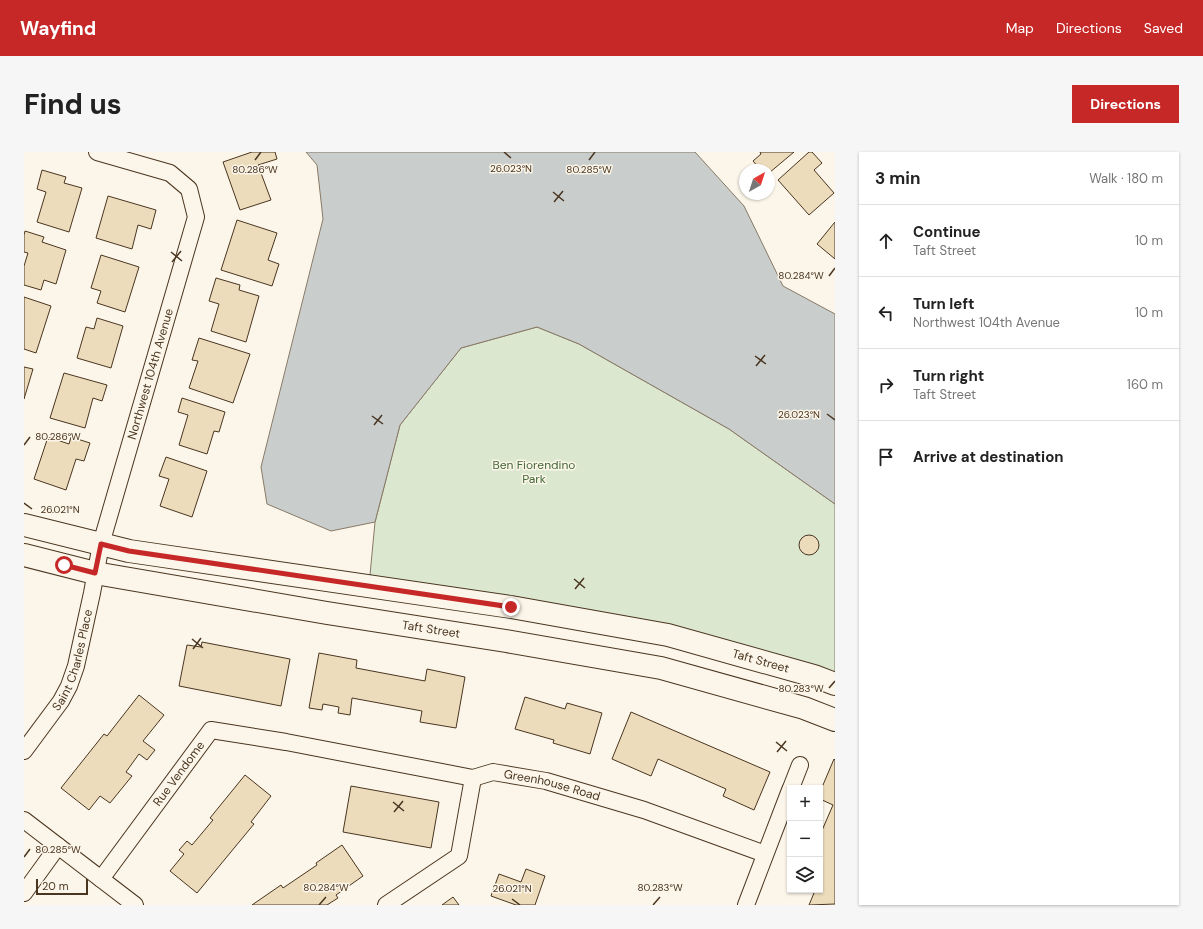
<!DOCTYPE html>
<html lang="en">
<head>
<meta charset="utf-8">
<style>
	:root { --surface:#fff; --page:#f6f6f6; --text:#222; --muted:#767676; --line:#e0e0e0; --accent:#c62828 }
	body { margin:0; font-family:"DM Sans",sans-serif; background:var(--page); color:var(--text) }
	.controls { position:absolute; right:12px; bottom:12px; display:grid; overflow:hidden; border-radius:0px; box-shadow:0 1px 3px #0004 }
	.controls button { width:36px; height:36px; display:grid; place-items:center; padding:0; border:0; border-bottom:1px solid var(--line); background:var(--surface); color:var(--text); font:20px sans-serif }
	.compass { position:absolute; left:715px; top:12px; width:36px; height:36px; border-radius:50%; background:var(--surface); box-shadow:0 1px 3px #0004; rotate:39deg }
	.scale { position:absolute; left:12px; bottom:10px; width:52px; box-sizing:border-box; padding-left:4px; border:2px solid #4a3520; border-top:0; font-size:11px; line-height:14px; white-space:nowrap; color:#4a3520; -webkit-text-stroke:3px #fbf6e9; paint-order:stroke }
	.stop { position:absolute; width:12px; height:12px; margin:-9px; border:3px solid #c62828; border-radius:50%; background:#fff }
	.stop.end { background:#c62828; border-color:#fff; box-shadow:0 1px 4px #0008 }
	.list { margin:0; padding:0; list-style:none }
	h2 { display:flex; justify-content:space-between; align-items:center; height:52px; margin:0; padding:0 16px; font-size:17px }
	h2 small { font-size:13px; font-weight:400; color:var(--muted) }
	.list li { display:grid; grid-template-columns:26px 1fr auto; gap:12px; align-items:center; box-sizing:border-box; height:72px; padding:0 16px; border-top:1px solid var(--line) }
	.list b { display:block; font-size:15px; white-space:nowrap }
	.list p { margin:0; font-size:13px; white-space:nowrap; color:var(--muted) }
	.list em { font-size:13px; font-style:normal; color:var(--muted) }
	.icon { flex:none; width:22px; height:22px; fill:none; stroke:currentColor; stroke-width:2; stroke-linecap:round; stroke-linejoin:round }
	.map { position:relative; flex:none; width:811px; height:753px; overflow:hidden; border-radius:0px }
	header { display:flex; align-items:center; gap:24px; box-sizing:border-box; height:56px; padding:0 20px; background:var(--accent); color:#fff }
	header strong { font-size:19px }
	nav { display:flex; gap:22px; margin-inline-start:auto; font-size:14px }
	.intro { display:flex; align-items:center; justify-content:space-between; box-sizing:border-box; height:96px; padding:0 24px }
	h1 { margin:0; font-size:28px }
	.button { padding:10px 18px; border-radius:0px; background:var(--accent); color:#fff; font-size:14px; font-weight:700 }
	main { display:flex; gap:24px; padding:0 24px }
	aside { flex:1; background:var(--surface); border-radius:0px; box-shadow:0 1px 3px #0004 }
	.map>svg:first-child { display:block }
	.green { fill:#dce7d0; stroke:#887966 }
	.water { fill:#c9cecd; stroke:#887966 }
	.building { fill:#ecdcbc; stroke:#4a3520 }
	.lines { fill:none; stroke-linecap:round; stroke-linejoin:round }
	.street-casing { stroke:#4a3520; stroke-width:18 }
	.secondary-casing { stroke:#4a3520; stroke-width:24 }
	.street { stroke:#fbf6e9; stroke-width:16 }
	.secondary { stroke:#fbf6e9; stroke-width:22 }
	.route { stroke:#c62828; stroke-width:5 }
	.ticks { fill:none; stroke:#4a3520; stroke-width:1.5 }
	.labels { text-anchor:middle; stroke-width:3; stroke-linejoin:round; paint-order:stroke }
	.street-label { font-size:12px; fill:#4a3520; stroke:#fbf6e9 }
	.park-label { font-size:12px; fill:#436837; stroke:#fbf6e9 }
	.ticks-label { font-size:10px; text-anchor:middle; fill:#4a3520; stroke:#fbf6e9; stroke-width:3; stroke-linejoin:round; paint-order:stroke }
</style>
</head>
<body>
<header>
<strong>Wayfind</strong>
<nav><a>Map</a><a>Directions</a><a>Saved</a></nav>
</header>
<div class="intro"><h1>Find us</h1><a class="button">Directions</a></div>
<main>
<div class="map">
<svg width="811" height="753" viewBox="0 0 811 753">
	<rect width="100%" height="100%" fill="#fbf6e9"/>
	<polygon class="green" points="513,175 555,192 705,277 811,352 811,523 631,481 346,423 351,370 376,273 437,196"/>
	<polygon class="water" points="282,0 671,0 720,54 759,134 811,162 811,352 705,277 555,192 513,175 437,196 376,273 351,370 307,379 243,352 237,315 299,67 293,13"/>
	<g class="building">
		<polygon points="228,0 251,0 253,7 234,13 247,48 216,58 199,10"/>
		<polygon points="736,0 770,0 745,21 745,18 737,18 729,9 737,2"/>
		<polygon points="785,0 788,0 798,11 790,18 810,41 785,63 754,28"/>
		<polygon points="18,18 42,25 40,31 58,36 45,80 13,70 22,40 13,37"/>
		<polygon points="84,44 132,58 127,77 114,73 108,97 72,86"/>
		<polygon points="213,68 253,81 244,108 255,112 248,134 197,118"/>
		<polygon points="811,70 811,107 793,92"/>
		<polygon points="1,79 20,85 18,90 42,98 32,132 20,128 17,138 0,133 0,114 4,101 0,100 0,83"/>
		<polygon points="77,103 115,115 101,160 73,151 77,139 67,136"/>
		<polygon points="192,126 216,133 215,138 235,144 222,190 187,179 195,152 185,149"/>
		<polygon points="0,145 27,154 12,201 0,197"/>
		<polygon points="73,166 99,174 87,216 53,206 62,175 70,177"/>
		<polygon points="175,186 226,202 209,251 165,236 174,209 168,208"/>
		<polygon points="0,215 9,217 0,247"/>
		<polygon points="40,221 83,233 78,249 69,246 61,276 26,266"/>
		<polygon points="158,246 201,260 195,280 190,279 183,302 155,293 164,263 154,260"/>
		<polygon points="24,285 45,292 47,285 66,291 60,309 52,307 42,338 10,327"/>
		<polygon points="142,305 183,319 168,365 136,354 145,327 135,324"/>
		<circle cx="785" cy="393" r="10"/>
		<polygon points="178,490 266,507 257,554 155,534 163,493 177,495"/>
		<polygon points="295,501 333,508 332,516 401,529 403,517 441,525 432,576 396,570 398,559 328,546 326,563 314,561 315,555 299,552 298,558 285,556"/>
		<polygon points="115,543 140,563 119,589 131,598 123,608 115,602 102,620 108,624 86,651 76,644 65,658 37,636 80,582 83,584"/>
		<polygon points="501,545 541,557 543,551 578,561 566,602 529,591 530,588 491,577"/>
		<polygon points="607,560 746,620 730,658 699,644 702,637 634,607 627,624 588,607"/>
		<polygon points="810,607 811,608 811,752 785,753 790,741 783,738 796,738 796,683 809,653 796,647 796,640"/>
		<polygon points="221,623 247,644 227,670 230,672 173,741 146,719 160,702 155,698 163,689 168,693 189,668 186,666"/>
		<polygon points="327,634 415,650 407,696 319,680"/>
		<polygon points="318,693 339,724 312,743 314,746 303,753 228,753 257,733 259,736 293,713 292,711"/>
		<polygon points="502,717 521,724 511,753 492,753 467,744 475,722 497,730"/>
		<polygon points="429,745 435,753 418,753"/>
	</g>
	<g class="lines">
		<g class="street-casing">
			<g id="street">
				<path id="s1" d="M0 599 37 549 45 534 52 514 68 441 77 392 172 65 165 37 146 21 73 0"/>
				<polyline points="767,636 776,613"/>
				<polyline points="0,668 111,753"/>
				<path id="s2" d="M77 727 187 578 262 590 449 626 469 620 522 629 620 658 741 702"/>
				<polyline points="0,741 34,694"/>
				<polyline points="362,753 435,704 449,626"/>
				<polyline points="722,753 766,638"/>
			</g>
		</g>
		<g class="secondary-casing">
			<g id="secondary">
				<path id="s3" d="M0 373 105 399 487 455 644 483 790 524 811 532"/>
				<path id="s4" d="M0 403 71 421 303 461 482 489 637 516 780 556 811 568"/>
			</g>
		</g>
		<use href="#street" class="street"/>
		<use href="#secondary" class="secondary"/>
	</g>
	<g class="lines">
		<polyline class="route" points="40,413 71,421 77,392 105,399 487,455"/>
	</g>
	<path class="ticks" d="M480 0 487 6M231 8 237 0M565 8 571 0M529 40 540 49M530 50 539 39M147 100 158 109M148 110 157 99M805 124 811 116M731 204 742 212M732 214 741 203M803 262 811 268M348 264 359 272M350 273 358 263M0 293 6 285M0 351 8 357M550 427 561 436M551 437 560 426M168 487 179 496M169 497 177 486M805 536 811 529M752 590 763 599M753 600 762 589M369 650 380 659M370 660 379 649M0 705 6 697M488 747 496 753M295 753 302 745M629 753 636 745"/>
	<g class="labels">
		<g class="street-label">
			<text dy="4" stroke="none"><textPath href="#s1" startOffset="402">Northwest 104th Avenue</textPath></text>
			<text dy="4" stroke="none"><textPath href="#s4" startOffset="414">Taft Street</textPath></text>
			<text dy="4" stroke="none"><textPath href="#s1" startOffset="105">Saint Charles Place</textPath></text>
			<text dy="4" stroke="none"><textPath href="#s3" startOffset="750">Taft Street</textPath></text>
			<text dy="4" stroke="none"><textPath href="#s2" startOffset="131">Rue Vendome</textPath></text>
			<text dy="4" stroke="none"><textPath href="#s2" startOffset="533">Greenhouse Road</textPath></text>
		</g>
		<g class="park-label">
			<text x="510" y="317">Ben Fiorendino<tspan x="510" dy="14">Park</tspan></text>
		</g>
	</g>
	<g class="ticks-label">
		<text x="487" y="20">26.023°N</text>
		<text x="231" y="21">80.286°W</text>
		<text x="565" y="21">80.285°W</text>
		<text x="777" y="127">80.284°W</text>
		<text x="775" y="266">26.023°N</text>
		<text x="34" y="288">80.286°W</text>
		<text x="36" y="361">26.021°N</text>
		<text x="777" y="540">80.283°W</text>
		<text x="34" y="701">80.285°W</text>
		<text x="302" y="739">80.284°W</text>
		<text x="636" y="739">80.283°W</text>
		<text x="488" y="740">26.021°N</text>
	</g>
</svg>
<div class="controls">
<button>+</button>
<button>−</button>
<button><svg class="icon" aria-label="layers" viewBox="0 0 24 24"><path d="M12 4l9 5-9 5-9-5zM3 14l9 5 9-5"/></svg></button>
</div>
<svg class="compass" viewBox="-18 -18 36 36"><path d="M0-13l5 13h-10z" fill="#e53935"/><path d="M0 13l5-13h-10z" fill="#767676"/></svg>
<div class="scale">20 m</div>
<div class="stop" style="left:40px;top:413px"></div>
<div class="stop end" style="left:487px;top:455px"></div>
</div>
<aside>
<h2>3 min<small>Walk · 180 m</small></h2>
<ul class="list">
<li><svg class="icon" aria-label="ahead" viewBox="0 0 24 24"><path d="M12 20V5M6 11l6-6 6 6"/></svg><div><b>Continue</b><p>Taft Street</p></div><em>10 m</em></li>
<li><svg class="icon" aria-label="left" viewBox="0 0 24 24"><path d="M17 20v-9H6M10 6l-5 5 5 5"/></svg><div><b>Turn left</b><p>Northwest 104th Avenue</p></div><em>10 m</em></li>
<li><svg class="icon" aria-label="right" viewBox="0 0 24 24"><path d="M7 20v-9h11M14 6l5 5-5 5"/></svg><div><b>Turn right</b><p>Taft Street</p></div><em>160 m</em></li>
<li><svg class="icon" aria-label="arrive" viewBox="0 0 24 24"><path d="M6 21V4h12l-3 4 3 4H6"/></svg><div><b>Arrive at destination</b></div></li>
</ul>
</aside>
</main>
</body>
</html>
